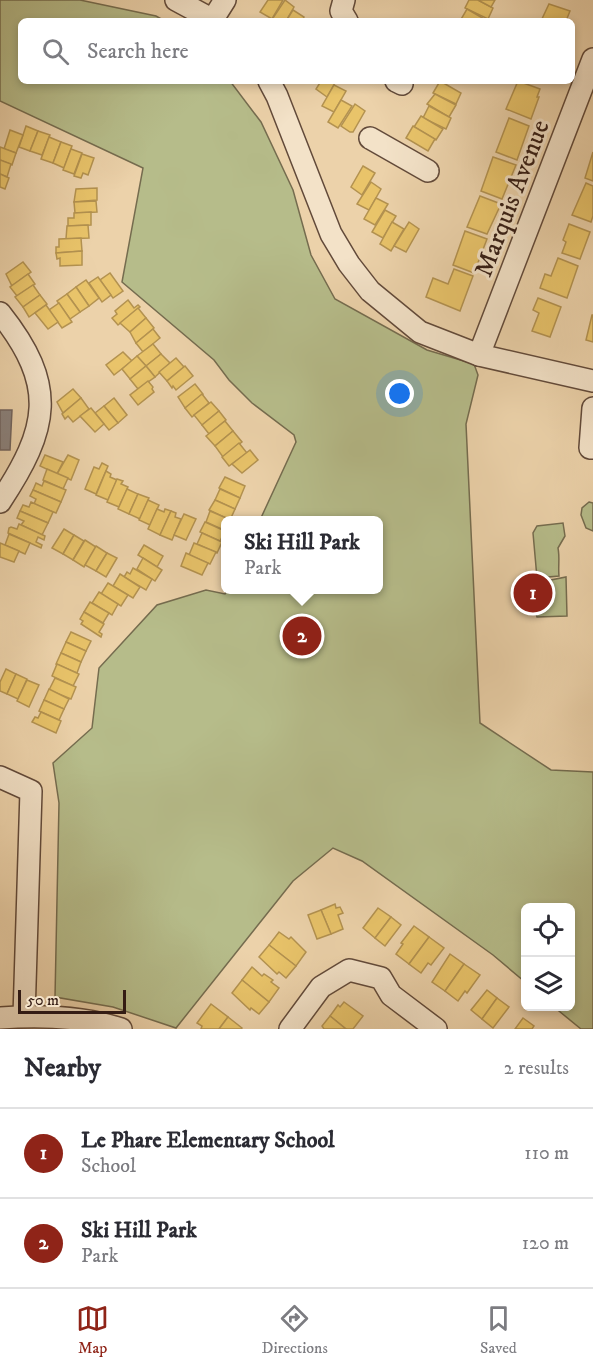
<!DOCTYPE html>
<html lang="en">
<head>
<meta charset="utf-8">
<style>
	:root { --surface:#fff; --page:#f2f2f3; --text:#2b2b33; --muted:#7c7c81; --line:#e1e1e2; --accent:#8f2418 }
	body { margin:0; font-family:"IM FELL DW Pica",serif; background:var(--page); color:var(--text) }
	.controls { position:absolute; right:18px; bottom:18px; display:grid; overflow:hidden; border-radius:9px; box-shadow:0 3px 9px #0003 }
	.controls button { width:54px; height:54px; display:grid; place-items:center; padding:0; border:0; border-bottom:2px solid var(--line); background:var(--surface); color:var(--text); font:30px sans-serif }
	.scale { position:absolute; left:18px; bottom:15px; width:108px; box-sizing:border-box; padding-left:6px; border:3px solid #341c14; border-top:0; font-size:16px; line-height:21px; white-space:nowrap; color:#341c14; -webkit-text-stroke:4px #f3e2c8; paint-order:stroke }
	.you { position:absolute; left:400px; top:394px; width:21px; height:21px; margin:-15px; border:4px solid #fff; border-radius:50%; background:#1a73e8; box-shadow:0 0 0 9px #1a73e833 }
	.badge { display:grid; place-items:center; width:39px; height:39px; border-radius:50%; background:var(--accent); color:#fff; font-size:20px; font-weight:700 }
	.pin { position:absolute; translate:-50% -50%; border:3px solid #fff; box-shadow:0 2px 6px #0006 }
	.popup { position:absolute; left:221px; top:516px; width:162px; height:78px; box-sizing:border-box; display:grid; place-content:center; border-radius:9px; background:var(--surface); filter:drop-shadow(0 2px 4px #0005); font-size:20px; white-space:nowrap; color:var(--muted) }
	.popup b { font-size:22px; color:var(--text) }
	.popup::after { content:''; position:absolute; left:50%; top:100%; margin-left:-12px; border:12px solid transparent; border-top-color:var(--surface) }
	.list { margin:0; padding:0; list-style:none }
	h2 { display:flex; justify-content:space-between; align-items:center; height:78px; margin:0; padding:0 24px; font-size:26px }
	h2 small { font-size:20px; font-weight:400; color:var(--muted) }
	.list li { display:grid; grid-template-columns:39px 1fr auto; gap:18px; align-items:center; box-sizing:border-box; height:90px; padding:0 24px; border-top:2px solid var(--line) }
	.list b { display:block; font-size:22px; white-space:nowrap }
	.list p { margin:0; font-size:20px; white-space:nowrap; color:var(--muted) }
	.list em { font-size:20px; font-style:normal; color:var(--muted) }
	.icon { flex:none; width:33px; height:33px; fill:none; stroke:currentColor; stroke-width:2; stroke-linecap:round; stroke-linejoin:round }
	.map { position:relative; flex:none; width:593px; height:1029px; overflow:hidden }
	.search { position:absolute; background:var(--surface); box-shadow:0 3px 9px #0003; left:18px; right:18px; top:18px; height:66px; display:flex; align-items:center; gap:15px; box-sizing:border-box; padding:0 21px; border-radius:9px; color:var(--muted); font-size:22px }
	.sheet { height:258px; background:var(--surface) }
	nav { display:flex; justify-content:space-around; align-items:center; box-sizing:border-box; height:84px; border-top:2px solid var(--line); background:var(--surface); font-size:16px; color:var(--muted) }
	nav a { display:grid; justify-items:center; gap:3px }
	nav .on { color:var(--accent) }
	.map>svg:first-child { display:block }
	.green { fill:#b6bc8a; stroke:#756c4f; stroke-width:1.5 }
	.homes { fill:#e9c46a; stroke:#b39250; stroke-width:1.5 }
	.industry { fill:#8a817c; stroke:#70635d; stroke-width:1.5 }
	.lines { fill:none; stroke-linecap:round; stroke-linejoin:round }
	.minor-casing { stroke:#624a3a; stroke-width:24 }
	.minor { stroke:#f3e2c8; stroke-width:21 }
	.labels { text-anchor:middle; stroke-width:6; stroke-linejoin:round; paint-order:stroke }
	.street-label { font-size:26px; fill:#341c14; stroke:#f3e2c8 }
</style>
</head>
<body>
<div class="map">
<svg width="593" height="1029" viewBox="0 0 593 1029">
	<rect width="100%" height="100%" fill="#ecd2aa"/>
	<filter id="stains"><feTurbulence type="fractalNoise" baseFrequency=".00333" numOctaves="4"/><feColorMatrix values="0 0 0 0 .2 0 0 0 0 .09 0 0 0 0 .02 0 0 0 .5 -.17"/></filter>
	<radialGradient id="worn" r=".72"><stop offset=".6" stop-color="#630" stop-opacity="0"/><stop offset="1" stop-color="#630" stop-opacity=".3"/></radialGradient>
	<g class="green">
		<polygon points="0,0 80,0 156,16 165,21 21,21 21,81 230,81 261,122 293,190 311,255 335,299 427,350 474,364 478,375 466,424 480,723 551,770 593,772 593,1029 581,1029 554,1007 570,1006 570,908 526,908 525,982 493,955 362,861 333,848 293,881 176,1028 113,1007 55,997 59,803 53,763 92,728 99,668 157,605 206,590 225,594 228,590 378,590 378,520 260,520 296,442 294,435 252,403 229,380 214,360 122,282 143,168 0,101"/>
		<polygon points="589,502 593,503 593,531 586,528 581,515 582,508"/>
		<path d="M563 523 565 536 558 548C560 558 558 566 559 576L537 578 533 533 537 526Z"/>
		<polygon points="566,577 567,616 537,617 530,589 531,584"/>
	</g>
	<g class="homes">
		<polygon points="268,0 283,0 272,19 260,12"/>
		<polygon points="285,0 294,7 286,21 271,21"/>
		<polygon points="469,0 478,0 493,8 488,19 465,8"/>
		<polygon points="478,0 495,0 491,7"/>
		<polygon points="549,4 570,11 566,21 541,21"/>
		<polygon points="467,9 486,20 488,21 460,21"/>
		<polygon points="293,10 304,17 302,21 286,21"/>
		<polygon points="321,81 336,81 327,97 316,89"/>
		<polygon points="440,81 461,93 456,104 433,93"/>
		<polygon points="518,81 540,89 537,97 539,97 531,119 506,109"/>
		<polygon points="334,85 346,91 334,112 322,106"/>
		<polygon points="435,94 456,105 449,117 427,104"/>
		<polygon points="341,100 352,106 338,128 328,122"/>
		<polygon points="355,104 365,111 353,132 350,132 341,126"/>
		<polygon points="429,106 451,118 446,129 423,118"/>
		<polygon points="421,116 443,129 436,140 414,127"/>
		<polygon points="509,118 529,126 517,160 496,152"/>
		<polygon points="26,126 38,131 30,151 19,147"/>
		<polygon points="413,126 435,139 428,151 406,138"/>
		<polygon points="10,130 23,135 16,153 4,149"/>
		<polygon points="38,131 50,135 42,155 30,151"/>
		<polygon points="49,137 61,142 53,163 41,159"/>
		<polygon points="61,142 72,146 64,168 53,163"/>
		<polygon points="0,147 16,153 12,165 0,160"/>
		<polygon points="71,149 82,153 74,174 63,170"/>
		<polygon points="593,152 593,181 585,178"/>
		<polygon points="82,154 94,158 88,175 83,173 81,178 74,176"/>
		<polygon points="493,157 516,165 502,199 481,191"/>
		<polygon points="0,160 11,164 7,177 0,174"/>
		<polygon points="363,166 375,173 362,195 351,187"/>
		<polygon points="0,174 9,178 5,189 0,187"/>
		<polygon points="371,182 381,189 369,210 357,204"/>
		<polygon points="586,183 593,186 593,216 591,222 572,215"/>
		<polygon points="97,188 97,200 74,202 76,189"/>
		<polygon points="480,196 501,204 487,234 467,227"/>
		<polygon points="376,198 388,204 375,225 364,219"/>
		<polygon points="96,201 97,212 75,213 74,202"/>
		<polygon points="385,210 396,216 383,238 372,232"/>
		<polygon points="91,212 91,225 68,226 68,218 74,218 74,213"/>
		<polygon points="392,222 404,229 391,251 380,244"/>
		<polygon points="409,222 419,229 406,252 394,246"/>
		<polygon points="569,224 590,232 580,259 562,253 566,242 563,240"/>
		<polygon points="88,225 89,238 66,239 67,226"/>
		<polygon points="465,231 487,239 474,273 453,265"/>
		<polygon points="81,238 82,251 56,253 56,247 59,247 59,239"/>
		<polygon points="82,251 82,265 60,266 60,258 57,259 56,253"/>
		<polygon points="558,258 578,266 567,298 540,288 545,274 551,276"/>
		<polygon points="23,262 31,272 12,286 6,274"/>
		<polygon points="454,269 473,276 460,311 426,297 433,278 448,284"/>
		<polygon points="110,273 123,291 113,298 100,280"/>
		<polygon points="28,274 35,284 17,296 10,287"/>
		<polygon points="98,277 111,295 102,302 89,283"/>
		<polygon points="86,280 99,298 89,306 76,287"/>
		<polygon points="33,285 40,295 23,307 15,297"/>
		<polygon points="76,287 89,306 80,312 67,294"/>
		<polygon points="67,294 80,312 70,319 57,301"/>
		<polygon points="40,295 47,304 29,317 23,307"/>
		<polygon points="538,298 561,307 550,337 532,331 539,313 533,310"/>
		<polygon points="128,300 134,308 138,305 140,307 118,325 112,318 117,314 115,311"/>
		<polygon points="59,303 72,322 62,328 49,310"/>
		<polygon points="46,305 58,322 48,329 35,313"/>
		<polygon points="138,308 146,318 130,332 120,323"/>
		<polygon points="592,315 593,315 593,342 586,340"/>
		<polygon points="146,318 154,328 136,343 130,332"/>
		<polygon points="153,329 160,338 143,352 136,343"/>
		<polygon points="153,344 161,354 146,366 137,356"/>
		<polygon points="123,352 132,361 114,375 106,365"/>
		<polygon points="161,354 170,363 155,377 146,366"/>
		<polygon points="137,356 146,366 130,379 122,369"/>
		<polygon points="176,358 184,367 167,381 159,372"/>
		<polygon points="146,366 155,377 138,389 130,379"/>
		<polygon points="185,366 193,376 176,390 173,386 172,388 167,381"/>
		<polygon points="148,381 153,387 152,389 154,392 138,405 130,395"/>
		<polygon points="195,384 203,394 185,408 178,397"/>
		<polygon points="73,389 81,398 63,413 57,402"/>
		<polygon points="202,394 209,403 192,417 185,408"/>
		<polygon points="81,398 89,409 73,422 68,416 65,419 62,414"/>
		<polygon points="114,398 127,415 118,423 104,406"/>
		<polygon points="211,402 219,411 202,425 194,415"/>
		<polygon points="104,406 118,423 109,430 95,413"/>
		<polygon points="91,408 104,424 95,432 80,416"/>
		<polygon points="219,411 226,420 209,434 202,425"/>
		<polygon points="225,421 233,431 215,446 206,436"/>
		<polygon points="233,431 242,442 223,457 215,446"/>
		<polygon points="239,443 247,453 229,466 222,457"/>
		<polygon points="250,450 258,460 242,473 232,464"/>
		<polygon points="45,455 63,462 57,474 40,466"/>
		<polygon points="68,455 79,460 71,480 57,474"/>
		<polygon points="102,463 108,466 96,494 85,489 94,467 99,469"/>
		<polygon points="47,469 68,478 63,489 43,480"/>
		<polygon points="106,471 111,474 110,477 117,480 108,500 96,495"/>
		<polygon points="225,477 245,486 240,498 219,488"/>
		<polygon points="117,479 123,481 121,484 128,487 119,507 107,502"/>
		<polygon points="44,481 66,490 61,502 33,490 36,483 42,486"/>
		<polygon points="127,489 138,494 129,514 118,509"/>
		<polygon points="220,489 240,498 235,509 215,500"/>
		<polygon points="33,490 61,502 56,513 34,504 36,499 30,496"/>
		<polygon points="138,494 149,498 140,519 129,514"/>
		<polygon points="148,500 159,505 150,525 139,520"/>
		<polygon points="215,500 235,509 230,520 209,510"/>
		<polygon points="31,502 53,512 48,523 20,511 23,505 29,507"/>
		<polygon points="157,509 164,512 165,509 171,511 160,535 148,529"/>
		<polygon points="20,511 48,523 42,535 21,525 24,521 17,518"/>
		<polygon points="171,511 176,513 175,517 181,519 172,540 160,535"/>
		<polygon points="210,511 231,520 226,520 226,531 206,522"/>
		<polygon points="184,514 196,519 186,540 174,535"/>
		<polygon points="205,522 225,531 220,541 200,532"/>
		<polygon points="19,524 45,536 44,540 38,537 36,542 42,545 41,548 8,533 9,528 11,527 17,529"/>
		<polygon points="64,529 74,535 63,554 52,548"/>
		<polygon points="202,533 222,542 217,553 197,544"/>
		<polygon points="9,534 30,543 25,554 5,545"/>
		<polygon points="74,535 84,541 73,560 63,554"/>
		<polygon points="85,540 96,547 84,567 73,560"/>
		<polygon points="0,543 19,551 14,562 0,557"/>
		<polygon points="194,543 216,552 210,564 189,555"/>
		<polygon points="144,545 163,556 157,567 138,555"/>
		<polygon points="96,546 107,553 96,571 85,565"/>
		<polygon points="107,553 117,558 106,577 96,571"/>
		<polygon points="186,553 208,563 202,575 181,566"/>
		<polygon points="143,558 162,570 155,581 137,569"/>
		<polygon points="133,568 152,579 146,590 124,577 127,572 130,574"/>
		<polygon points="120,574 140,587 133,598 113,586"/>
		<polygon points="108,583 128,595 121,606 101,594"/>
		<polygon points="99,592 118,604 112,615 92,603"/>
		<polygon points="90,602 109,613 103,623 84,612"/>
		<polygon points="84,612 104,624 99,632 102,634 101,637 81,624 83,621 80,619"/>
		<polygon points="71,632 91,641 86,651 66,642"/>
		<polygon points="66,642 86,651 81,662 61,653"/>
		<polygon points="61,653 81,662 77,673 56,664"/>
		<polygon points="57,664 79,674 73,686 52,676"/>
		<polygon points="6,669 16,674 7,694 0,691 0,682"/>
		<polygon points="16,674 27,679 18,699 7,694"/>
		<polygon points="55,678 76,687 71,699 49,690"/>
		<polygon points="27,680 39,685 29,707 17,701"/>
		<polygon points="49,689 69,699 64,709 44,700"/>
		<polygon points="44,700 64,709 59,720 39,711"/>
		<polygon points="41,712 61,721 56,733 32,722 35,717 38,718"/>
		<polygon points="335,904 336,908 340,907 343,913 338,915 343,929 331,934 321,910"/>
		<polygon points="378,908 391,917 375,938 363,928"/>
		<polygon points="321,910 331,934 317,939 308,915"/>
		<polygon points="391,917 401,925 385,946 375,938"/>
		<polygon points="414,926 429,937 409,964 396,954 403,944 401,943"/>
		<polygon points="279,932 289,939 291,937 306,952 296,966 269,945"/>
		<polygon points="429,937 444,948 431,965 428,963 421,973 409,964"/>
		<polygon points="269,945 296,966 286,978 279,972 277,974 259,957"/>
		<polygon points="450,954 464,964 445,991 432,982"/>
		<polygon points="464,964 480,975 467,993 465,991 458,1001 445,991"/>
		<polygon points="252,967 262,976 264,974 273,980 271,982 279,988 269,1002 242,980"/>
		<polygon points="242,980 269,1002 259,1014 251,1008 250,1010 232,993"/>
		<polygon points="487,990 497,998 482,1019 471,1010"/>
		<polygon points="497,998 509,1007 493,1028 482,1019"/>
		<polygon points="344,1002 363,1016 353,1029 346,1029 330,1016 338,1005 340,1007"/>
		<polygon points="211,1004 228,1017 219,1029 201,1029 202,1026 197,1023"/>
		<polygon points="330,1016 346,1029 324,1029 322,1026"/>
		<polygon points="228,1017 242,1028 241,1029 219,1029"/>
		<polygon points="523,1018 534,1026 532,1029 515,1029"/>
	</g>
	<polygon class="industry" points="0,410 12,410 10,450 0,450"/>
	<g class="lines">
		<g class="minor-casing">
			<g id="minor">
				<polyline points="176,0 215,21"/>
				<polyline points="344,0 341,11 347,21"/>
				<polyline points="213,19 225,0"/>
				<polyline points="269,81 277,96 331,234 349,264 370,291 420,332 479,355 593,381"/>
				<polyline points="396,81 402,84"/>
				<polyline points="370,138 428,171"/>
				<path d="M0 313C58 386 49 428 0 502"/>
				<polyline points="479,355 593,59"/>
				<polyline points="593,408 590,448 593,448"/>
				<polyline points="0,777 31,791 24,1016"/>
				<path d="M0 1018C40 1015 82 1016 121 1029"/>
				<polyline points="290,1029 321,987 349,970 381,978 391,995 436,1029"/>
			</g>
		</g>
		<use href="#minor" class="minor"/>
	</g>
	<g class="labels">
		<g class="street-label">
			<text transform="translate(511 198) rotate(-69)" y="9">Marquis Avenue</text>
		</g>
	</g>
	<rect width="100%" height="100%" filter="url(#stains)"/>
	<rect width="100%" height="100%" fill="url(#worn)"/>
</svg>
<div class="controls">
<button><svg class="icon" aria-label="locate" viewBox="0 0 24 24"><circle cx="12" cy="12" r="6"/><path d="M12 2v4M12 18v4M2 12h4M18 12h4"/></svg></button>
<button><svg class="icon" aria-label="layers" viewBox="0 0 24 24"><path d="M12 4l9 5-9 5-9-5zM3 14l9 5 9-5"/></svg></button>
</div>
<div class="scale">50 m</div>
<div class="you"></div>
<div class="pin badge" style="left:533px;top:593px">1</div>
<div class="pin badge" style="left:302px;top:636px">2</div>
<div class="popup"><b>Ski Hill Park</b>Park</div>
<div class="search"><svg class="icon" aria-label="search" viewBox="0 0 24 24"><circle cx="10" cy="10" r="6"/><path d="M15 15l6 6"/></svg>Search here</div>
</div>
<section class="sheet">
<h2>Nearby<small>2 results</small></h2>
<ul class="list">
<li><span class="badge">1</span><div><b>Le Phare Elementary School</b><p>School</p></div><em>110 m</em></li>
<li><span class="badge">2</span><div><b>Ski Hill Park</b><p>Park</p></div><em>120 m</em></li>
</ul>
</section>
<nav>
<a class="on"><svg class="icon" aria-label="map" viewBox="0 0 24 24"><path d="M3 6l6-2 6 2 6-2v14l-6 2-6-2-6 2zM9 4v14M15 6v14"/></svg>Map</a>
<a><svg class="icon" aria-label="directions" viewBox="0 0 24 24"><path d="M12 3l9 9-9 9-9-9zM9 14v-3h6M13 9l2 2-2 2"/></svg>Directions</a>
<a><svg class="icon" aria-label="saved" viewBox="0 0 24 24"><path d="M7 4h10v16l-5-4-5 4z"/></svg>Saved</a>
</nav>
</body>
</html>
